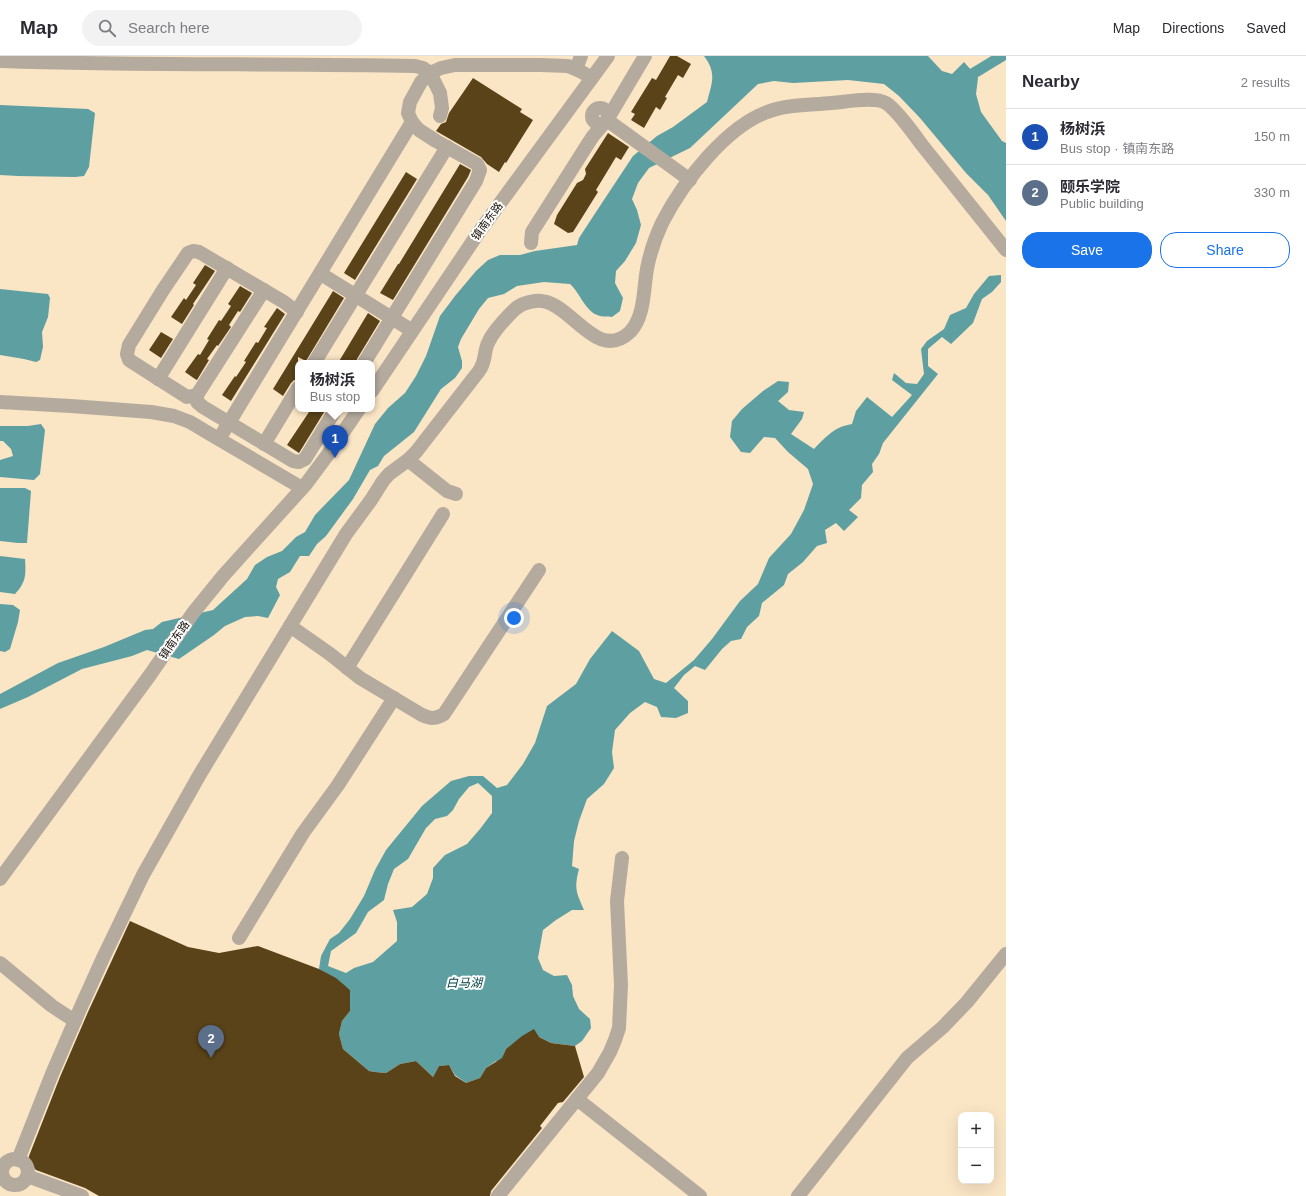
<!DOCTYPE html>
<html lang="en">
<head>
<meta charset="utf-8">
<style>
	:root { --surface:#fff; --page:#f2f2f3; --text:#2b2b33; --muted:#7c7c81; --line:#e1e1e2; --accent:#1a73e8 }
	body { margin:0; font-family:Helvetica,"Noto Sans SC",sans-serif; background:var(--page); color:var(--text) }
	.controls { position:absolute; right:12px; bottom:12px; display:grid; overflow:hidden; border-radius:8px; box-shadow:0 4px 16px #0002 }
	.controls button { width:36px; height:36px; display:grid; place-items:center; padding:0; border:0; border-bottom:1px solid var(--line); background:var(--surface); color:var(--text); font:20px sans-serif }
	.you { position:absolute; left:514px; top:562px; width:14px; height:14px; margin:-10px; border:3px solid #fff; border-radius:50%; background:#1a73e8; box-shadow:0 0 0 6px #1a73e833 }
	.badge { display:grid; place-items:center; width:26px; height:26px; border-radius:50%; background:var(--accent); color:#fff; font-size:13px; font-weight:700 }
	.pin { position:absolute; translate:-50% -33px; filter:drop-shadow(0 1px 2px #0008) }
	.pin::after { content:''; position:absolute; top:21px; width:14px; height:12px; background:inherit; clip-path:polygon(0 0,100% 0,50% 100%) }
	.popup { position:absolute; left:295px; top:304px; width:80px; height:52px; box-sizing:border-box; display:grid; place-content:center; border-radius:8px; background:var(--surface); filter:drop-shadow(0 1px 3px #0005); font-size:13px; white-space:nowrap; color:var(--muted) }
	.popup b { font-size:15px; color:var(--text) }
	.popup::after { content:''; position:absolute; left:50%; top:100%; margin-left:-8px; border:8px solid transparent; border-top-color:var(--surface) }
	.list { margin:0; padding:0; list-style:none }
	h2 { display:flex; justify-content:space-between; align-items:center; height:52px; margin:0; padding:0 16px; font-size:17px }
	h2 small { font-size:13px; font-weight:400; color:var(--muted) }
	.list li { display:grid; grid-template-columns:26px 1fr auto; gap:12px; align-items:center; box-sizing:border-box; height:56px; padding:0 16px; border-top:1px solid var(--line) }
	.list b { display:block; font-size:15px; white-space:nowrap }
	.list p { margin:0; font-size:13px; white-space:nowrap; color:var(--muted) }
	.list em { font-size:13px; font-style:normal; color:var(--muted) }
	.actions { display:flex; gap:8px; padding:12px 16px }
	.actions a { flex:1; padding:9px 0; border:1px solid var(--accent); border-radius:16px; text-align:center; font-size:14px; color:var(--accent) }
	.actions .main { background:var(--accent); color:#fff }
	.icon { flex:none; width:22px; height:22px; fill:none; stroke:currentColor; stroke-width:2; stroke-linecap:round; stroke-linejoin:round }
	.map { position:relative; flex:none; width:1006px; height:1140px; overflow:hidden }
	header { display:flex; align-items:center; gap:24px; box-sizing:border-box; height:56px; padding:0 20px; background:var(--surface); border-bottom:1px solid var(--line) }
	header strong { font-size:19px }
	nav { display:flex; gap:22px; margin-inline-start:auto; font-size:14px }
	.search { width:280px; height:36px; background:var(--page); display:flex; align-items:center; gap:10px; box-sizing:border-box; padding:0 14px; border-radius:22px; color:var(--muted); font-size:15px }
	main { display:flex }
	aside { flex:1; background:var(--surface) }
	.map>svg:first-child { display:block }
	.water { fill:#5e9fa2; fill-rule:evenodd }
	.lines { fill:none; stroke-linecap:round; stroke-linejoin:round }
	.canal { stroke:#5e9fa2; stroke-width:11 }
	.building { fill:#5b4319 }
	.minor { stroke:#b4ab9e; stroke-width:14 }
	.labels { text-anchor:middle; stroke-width:4; stroke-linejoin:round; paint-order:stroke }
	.street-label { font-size:11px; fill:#160f05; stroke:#fff }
	.water-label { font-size:12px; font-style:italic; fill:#034346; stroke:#fff }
</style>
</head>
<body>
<header>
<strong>Map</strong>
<div class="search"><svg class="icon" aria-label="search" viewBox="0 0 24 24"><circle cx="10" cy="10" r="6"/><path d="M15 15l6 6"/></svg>Search here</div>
<nav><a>Map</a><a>Directions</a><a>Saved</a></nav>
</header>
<main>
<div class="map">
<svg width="1006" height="1140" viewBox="0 0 1006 1140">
	<rect width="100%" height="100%" fill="#fae5c5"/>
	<g class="water">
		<path d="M704 0H928L942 15 952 18 964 6 978 22 976 38 981 56 1002 85 1006 87V165L988 139 966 117 920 62 899 40 884 28 848 24 793 27 774 25 758 28 690 92 649 112 638 127 632 143 637 154 641 169 636 187 625 205 616 215 615 227 623 242 620 255 612 261C608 260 604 261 600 260 585 256 581 238 570 228L544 226 517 230 504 238 488 242 479 253 461 283 458 291 462 305V312L455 322 441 333 414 376 384 400 378 410 370 414 353 443 326 480 317 488 309 500H300L290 516 278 523 276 531 280 539 268 562 258 560 245 561 225 570 214 579 179 603 147 594 132 600 82 613 28 641 0 653V638L58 607 104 591 145 574 153 573 162 566 213 554 247 523 255 509 267 501 282 495 296 481 305 476 315 459 349 424 375 368 388 352 405 337 416 320 426 300 440 260 455 240 476 215 488 204 500 199H520L535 195 577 189 579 182 594 159 633 100 657 80 673 71 707 46C712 27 717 17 704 0Z"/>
		<polygon points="0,49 88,53 95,57 89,111 84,120 75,121 18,120 0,119"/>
		<path d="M1001 219V226L992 236 982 243 973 267 951 288 942 281 928 293V310L938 318 883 387 879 398 872 408 873 416 862 429 861 442 849 454 858 461 844 475 836 467 825 474 827 487 817 490 803 506 788 518 784 529 762 547 759 560 747 571 741 583 731 585 722 593 705 614 695 610 684 619 674 632 688 645V657L676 662 661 661 657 651 645 646 630 657 615 674 612 696 614 712 604 728 587 743 579 765 574 785 572 810 579 813C574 832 576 836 584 854H572L556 864 543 874 538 902 543 914 554 920 567 919 572 929 573 940 579 953 590 963 591 972 582 985 575 990 551 987 539 981 506 993 503 1000 508 1004 503 1010 496 1005 486 1012 480 1022 466 1027 455 1019 449 1009 439 1010 433 1021 416 1005 400 1008 386 1017 375 1016 369 1015 343 993 339 978 342 965 350 955V934L319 913 321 900 330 883 339 877 350 863 364 840 375 814 386 794 422 750 451 725 469 720H483L497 732 507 729 523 708 535 687 547 650 576 628 590 603 612 575 639 595 654 623 666 627 694 604 712 583 740 545 758 528 769 502 791 478 804 454 813 428 808 413 788 396 775 382 764 381 750 397 741 396 730 381 732 365 742 353 763 335 778 325 789 326 788 336 778 345 789 354 804 356 802 363 791 378 814 393C827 380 834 371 852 368L856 355 867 341 892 361 912 339 892 324 894 317 906 327 917 328 924 318 921 293 927 285 944 273 950 259 966 252 974 238 989 220ZM478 727 492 740V757L480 773 467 788 445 799 433 812V822L427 838 412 851 393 854 397 866V885L373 906 354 912 346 917 328 910 331 895 356 877 368 856 384 844 388 828 394 813 408 803 426 772 435 763 447 760 453 754 459 743 469 731Z"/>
		<polygon points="0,233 48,238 50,242 48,261 42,276 43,291 40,304 36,306 24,303 0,299"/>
		<polygon points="41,368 45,374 40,418 34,424 0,421 0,404 13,400 11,393 3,385 0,385 0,370 28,370"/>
		<polygon points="0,432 25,432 31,435 27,487 18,487 0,485"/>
		<path d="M0 500 25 503C26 519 26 526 15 538L0 536Z"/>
		<polygon points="0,548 13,549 20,554 18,566 10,593 5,596 0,595"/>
	</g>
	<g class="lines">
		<polyline class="canal" points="962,26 974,17 1002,0"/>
	</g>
	<g class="building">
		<polygon points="670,0 677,0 691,8 683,22 678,19 665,41 667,42 660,54 656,51 644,72 631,64 635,58 631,56 652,22 656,24"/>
		<polygon points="473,22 522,53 520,56 533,64 506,107 505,106 499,116 487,108 481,101 436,75 441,68 446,66 449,57"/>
		<polygon points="608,77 629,91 621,104 616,101 596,134 598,136 573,176 568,177 554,168 557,159 577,127 583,124 586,118 585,113"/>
		<polygon points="460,108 471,114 468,121 393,244 380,237 398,208 399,208"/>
		<polygon points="406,116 417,123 355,224 344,217"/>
		<polygon points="205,209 215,215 193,248 194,249 182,268 171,261 184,242 186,244 196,229 193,227"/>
		<polygon points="240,230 252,237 240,256 238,255 229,269 231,271 218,290 217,289 207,303 209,304 197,324 195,323 185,316 198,298 200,299 209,284 207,283 219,264 221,265 231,250 228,248"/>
		<polygon points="333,235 344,242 306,305 298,301 298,324 294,324 291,327 283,340 273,333"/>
		<polygon points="277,252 285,258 231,345 222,339 235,320 236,321 246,306 244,305 256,286 258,287 267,272 264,271"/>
		<polygon points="368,257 380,265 357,303 356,307 338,307"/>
		<polygon points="161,276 173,283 161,302 149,294"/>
		<polygon points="311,353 326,353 299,397 287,389"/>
		<polygon points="130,865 188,891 219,897 258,890 319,913 336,922 350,934 350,955 342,965 339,978 343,993 369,1015 375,1016 386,1017 400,1008 416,1005 433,1021 439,1010 449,1009 455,1020 466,1027 480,1022 486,1012 502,1002 506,993 522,980 534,973 539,981 551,987 575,990 584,1021 563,1046 558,1047 540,1070 542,1072 491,1135 490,1140 99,1140 85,1132 36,1114 28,1105 29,1100 60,1021 88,956"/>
	</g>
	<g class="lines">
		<g class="minor">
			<path d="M0 5C138 10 277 7 415 10L423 12 430 17 440 37 442 52 440 60"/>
			<polyline points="576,13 581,0"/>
			<circle cx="600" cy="60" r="8"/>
			<polyline points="607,64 690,124"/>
			<polyline points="531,187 532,176 584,94 593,80 607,64 645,0"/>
			<polyline points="321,218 411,274"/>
			<polyline points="264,234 197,339 197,346 203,351 293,405 299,406 305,403 336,353"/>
			<polyline points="314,307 447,91"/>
			<polyline points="364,307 476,125 480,114 477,108 436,85 419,74 412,66 408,57 410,46 421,26 430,17 441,12 455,9 541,9 568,10 580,15 592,22"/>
			<polyline points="158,323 227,212"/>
			<polyline points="372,335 479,176 608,0"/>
			<polyline points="197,339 187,341 129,304 127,298 129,289 163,234 188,197 193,195 199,196 284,246 297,256"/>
			<polyline points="0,346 71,350 151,356 174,360 190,366 205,375 302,432"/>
			<polyline points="219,383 412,66"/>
			<polyline points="264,388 298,332"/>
			<polyline points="408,404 447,435 456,438"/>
			<path d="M290 570 330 598 360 622 422 659C431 663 436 663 444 658L539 514"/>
			<polyline points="347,612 443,458"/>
			<polyline points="0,823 150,619 193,557 223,520 306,428 329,397 359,353"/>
			<polyline points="239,882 303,777 338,729 394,642"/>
			<polyline points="0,907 52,950 75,965"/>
			<polyline points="577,1043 700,1140"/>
			<circle cx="15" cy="1116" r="13"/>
			<path d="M18 1104 52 1018 80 953 103 902 143 819 200 718 346 478 371 444 383 425 389 418 408 404 416 396 479 315C487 304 483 295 489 285 494 274 505 263 514 254 519 249 527 246 535 245 569 240 595 309 630 276 646 260 643 228 648 208 651 194 656 180 662 167 683 126 728 67 773 54 792 48 812 49 832 47 846 46 874 40 886 47 897 54 914 78 922 89 950 124 978 159 1006 194"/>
			<polyline points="27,1120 82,1140"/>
			<polyline points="498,1140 598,1017 610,996 615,984 619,972 621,929 617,845 622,802"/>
			<polyline points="798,1140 907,1002 943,971 967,946 1006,898"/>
		</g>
	</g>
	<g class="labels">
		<g class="street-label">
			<text transform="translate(487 165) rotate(-54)" y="4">镇南东路</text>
			<text transform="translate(174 584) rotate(-55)" y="4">镇南东路</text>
		</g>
		<g class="water-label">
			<text x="464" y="931">白马湖</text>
		</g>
	</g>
</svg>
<div class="controls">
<button>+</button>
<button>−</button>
</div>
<div class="you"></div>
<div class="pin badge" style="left:335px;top:402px;background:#1a4fb4">1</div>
<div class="popup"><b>杨树浜</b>Bus stop</div>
<div class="pin badge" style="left:211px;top:1002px;background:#5c6f8a">2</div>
</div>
<aside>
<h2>Nearby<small>2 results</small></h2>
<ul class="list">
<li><span class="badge" style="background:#1a4fb4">1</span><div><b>杨树浜</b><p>Bus stop · 镇南东路</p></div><em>150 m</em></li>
<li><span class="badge" style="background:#5c6f8a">2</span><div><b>颐乐学院</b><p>Public building</p></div><em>330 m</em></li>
</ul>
<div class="actions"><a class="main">Save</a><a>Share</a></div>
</aside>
</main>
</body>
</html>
